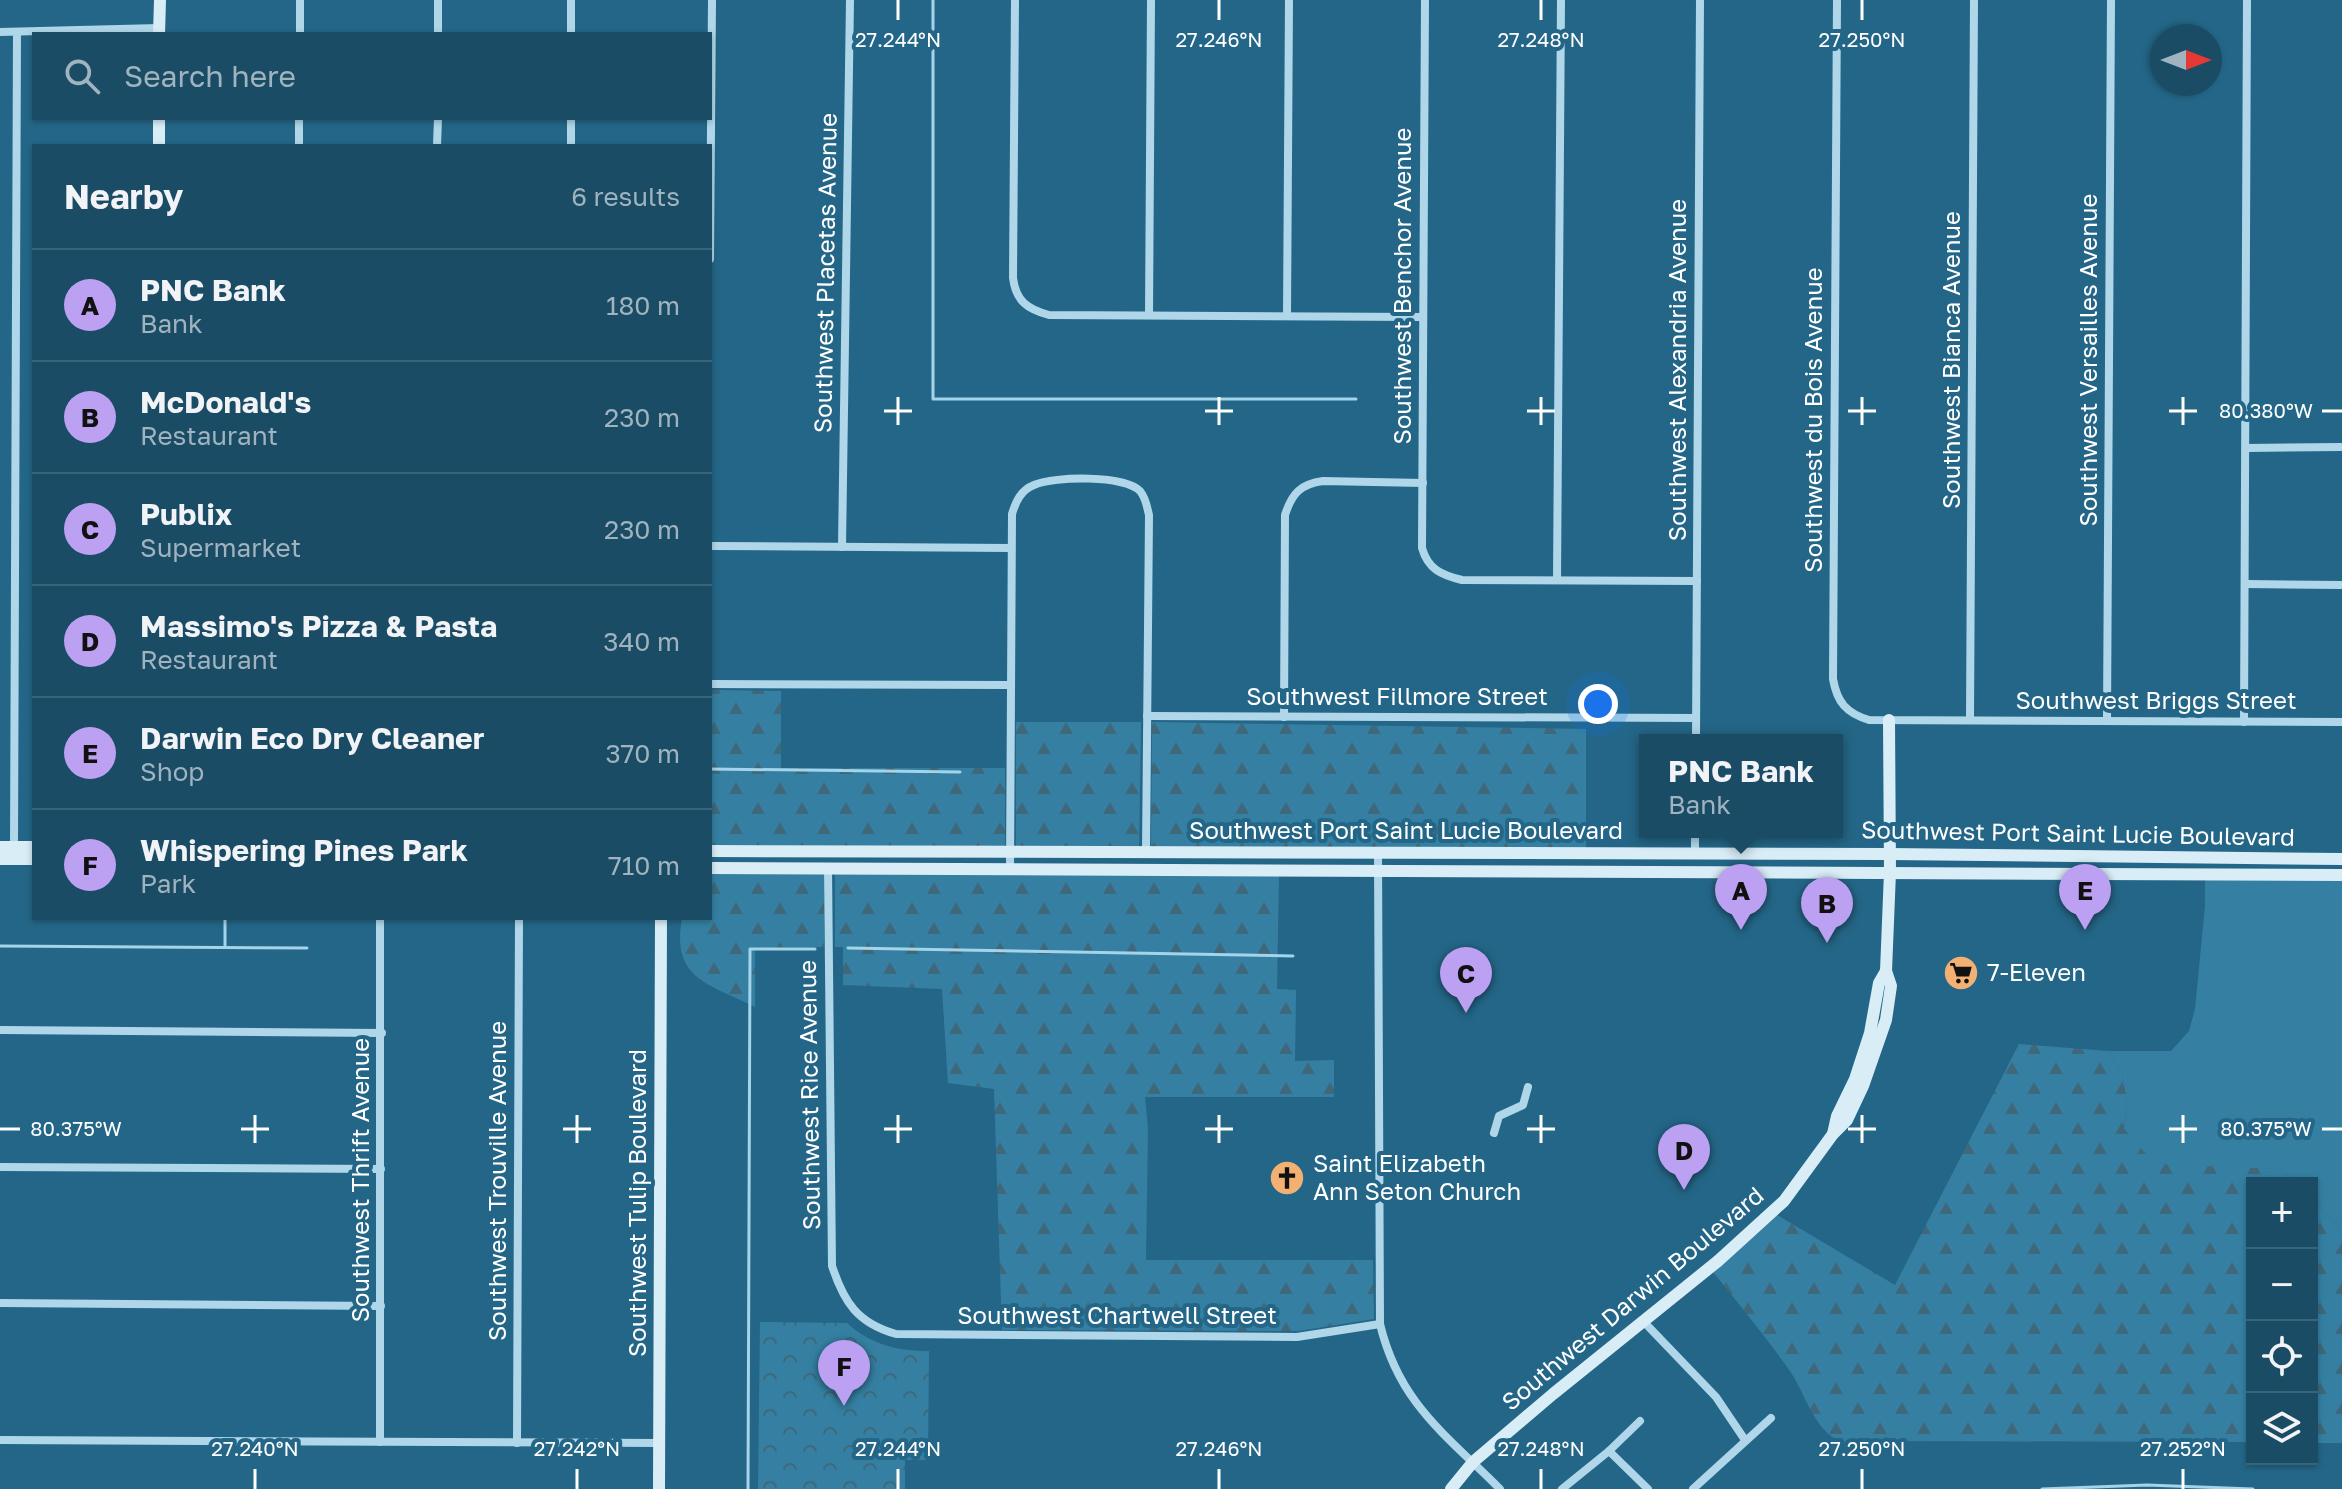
<!DOCTYPE html>
<html lang="en">
<head>
<meta charset="utf-8">
<style>
	:root { --surface:#1b4c65; --page:#28566e; --text:#f1f3f6; --muted:#a0b4bf; --line:#396379; --accent:#bca0f2 }
	body { margin:0; font-family:"Golos Text",sans-serif; background:var(--page); color:var(--text) }
	.controls { position:absolute; right:24px; bottom:24px; display:grid; overflow:hidden; border-radius:0px; box-shadow:0 2px 6px #0004 }
	.controls button { width:72px; height:72px; display:grid; place-items:center; padding:0; border:0; border-bottom:2px solid var(--line); background:var(--surface); color:var(--text); font:40px sans-serif }
	.compass { position:absolute; left:2150px; top:24px; width:72px; height:72px; border-radius:50%; background:var(--surface); box-shadow:0 2px 6px #0004; rotate:90deg }
	.you { position:absolute; left:1598px; top:704px; width:28px; height:28px; margin:-20px; border:6px solid #fff; border-radius:50%; background:#1a73e8; box-shadow:0 0 0 12px #1a73e833 }
	.badge { display:grid; place-items:center; width:52px; height:52px; border-radius:50%; background:var(--accent); color:#111; font-size:26px; font-weight:700 }
	.pin { position:absolute; translate:-50% -66px; filter:drop-shadow(0 2px 4px #0008) }
	.pin::after { content:''; position:absolute; top:42px; width:28px; height:24px; background:inherit; clip-path:polygon(0 0,100% 0,50% 100%) }
	.popup { position:absolute; left:1639px; top:734px; width:204px; height:104px; box-sizing:border-box; display:grid; place-content:center; border-radius:0px; background:var(--surface); filter:drop-shadow(0 2px 6px #0005); font-size:26px; white-space:nowrap; color:var(--muted) }
	.popup b { font-size:30px; color:var(--text) }
	.popup::after { content:''; position:absolute; left:50%; top:100%; margin-left:-16px; border:16px solid transparent; border-top-color:var(--surface) }
	.list { margin:0; padding:0; list-style:none }
	h2 { display:flex; justify-content:space-between; align-items:center; height:104px; margin:0; padding:0 32px; font-size:34px }
	h2 small { font-size:26px; font-weight:400; color:var(--muted) }
	.list li { display:grid; grid-template-columns:52px 1fr auto; gap:24px; align-items:center; box-sizing:border-box; height:112px; padding:0 32px; border-top:2px solid var(--line) }
	.list b { display:block; font-size:30px; white-space:nowrap }
	.list p { margin:0; font-size:26px; white-space:nowrap; color:var(--muted) }
	.list em { font-size:26px; font-style:normal; color:var(--muted) }
	.icon { flex:none; width:44px; height:44px; fill:none; stroke:currentColor; stroke-width:2; stroke-linecap:round; stroke-linejoin:round }
	.map { position:relative; flex:none; width:2342px; height:1489px; overflow:hidden }
	.search { position:absolute; background:var(--surface); box-shadow:0 2px 6px #0004; left:32px; top:32px; width:680px; height:88px; display:flex; align-items:center; gap:20px; box-sizing:border-box; padding:0 28px; border-radius:0px; color:var(--muted); font-size:30px }
	.panel { position:absolute; background:var(--surface); box-shadow:0 2px 6px #0004; left:32px; top:144px; width:680px; height:776px; border-radius:0px }
	.map>svg:first-child { display:block }
	.green { fill:#3580a2 }
	.forest { fill:url(#forest-firs) }
	.park { fill:url(#park-crowns) }
	.lines { fill:none; stroke-linecap:round; stroke-linejoin:round }
	.stream { stroke:#a3d4ea; stroke-width:3 }
	.street { stroke:#afd7e9; stroke-width:8 }
	.secondary { stroke:#d9edf7; stroke-width:12 }
	.ticks { fill:none; stroke:#fff; stroke-width:3 }
	.labels { text-anchor:middle; stroke-width:8; stroke-linejoin:round; paint-order:stroke }
	.street-label { font-size:24px; fill:#fff; stroke:#246687 }
	.poi-label { font-size:24px; fill:#fff; stroke:#246687; text-anchor:start }
	.ticks-label { font-size:20px; text-anchor:middle; fill:#fff; stroke:#246687; stroke-width:8; stroke-linejoin:round; paint-order:stroke }
</style>
</head>
<body>
<div class="map">
<svg width="2342" height="1489" viewBox="0 0 2342 1489">
	<defs>
		<pattern id="forest-firs" width="22" height="20" patternUnits="userSpaceOnUse" patternTransform="scale(2)"><rect width="22" height="20" fill="#3580a2"/><path d="M5 1l3.5 6h-7zM16 11l3.5 6h-7z" fill="#3f697b"/></pattern>
		<pattern id="park-crowns" width="20" height="18" patternUnits="userSpaceOnUse" patternTransform="scale(2)"><rect width="20" height="18" fill="#3580a2"/><path d="M2 6a3 3 0 1 1 6 0M12 15a3 3 0 1 1 6 0" fill="none" stroke="#3f697b"/></pattern>
	</defs>
	<rect width="100%" height="100%" fill="#246687"/>
	<polygon class="green" points="2205,880 2342,880 2342,1229 2312,1199 2312,1183 2295,1183 2280,1169 2155,1165 2124,1129 2127,1102 2122,1073 2108,1051 2171,1051 2189,1031 2195,1009 2205,906"/>
	<g class="forest">
		<polygon points="710,690 781,691 781,768 1005,768 1005,855 710,853"/>
		<polygon points="1016,722 1141,722 1139,855 1016,855"/>
		<polygon points="1152,722 1586,729 1586,857 1151,855"/>
		<path d="M710 863 824 864V947L755 948V1007C709 983 671 980 682 918H710Z"/>
		<polygon points="835,864 1279,872 1277,989 1296,990 1295,1061 1334,1060 1334,1097 1145,1097 1148,1129 1146,1260 1373,1260 1374,1319 1298,1331 1002,1330 994,1089 948,1083 942,989 843,985 843,947 835,947"/>
		<path d="M2019 1044 2108 1051 2122 1073 2127 1102 2124 1129 2155 1164 2280 1169 2295 1183H2252V1442L1902 1441C1882 1442 1852 1449 1834 1438 1812 1424 1804 1391 1790 1371 1766 1337 1739 1304 1713 1272L1777 1215 1895 1285Z"/>
		<polygon points="2312,1199 2342,1229 2342,1443 2312,1443"/>
	</g>
	<path class="park" d="M760 1322 847 1323C871 1345 898 1351 929 1351L928 1460H905V1489H758Z"/>
	<g class="lines">
		<g class="stream">
			<polyline points="933,0 933,399 1356,399"/>
			<polyline points="710,769 960,772"/>
			<polyline points="225,918 225,946"/>
			<polyline points="0,946 307,948"/>
			<polyline points="848,948 1293,956"/>
			<polyline points="748,1489 750,949 815,949"/>
			<polyline points="2042,1489 2147,1485 2253,1489"/>
		</g>
		<g class="street">
			<polyline points="571,0 571,34"/>
			<path d="M1015 0 1013 278C1016 301 1027 309 1049 315L1422 317"/>
			<path d="M1425 0 1422 548C1428 569 1441 575 1462 580L1697 581"/>
			<path d="M1837 0 1833 679C1837 702 1846 713 1869 720L2342 722"/>
			<polyline points="0,32 159,28"/>
			<polyline points="300,34 300,0"/>
			<polyline points="438,34 438,0"/>
			<polyline points="571,118 571,146"/>
			<polyline points="299,146 299,118"/>
			<polyline points="437,146 438,118"/>
			<polyline points="710,259 712,0"/>
			<polyline points="1149,315 1151,0"/>
			<polyline points="1287,316 1289,0"/>
			<polyline points="2246,448 2342,447"/>
			<polyline points="710,546 1011,548"/>
			<polyline points="842,547 850,0"/>
			<polyline points="1557,580 1561,0"/>
			<polyline points="2246,584 2342,585"/>
			<polyline points="710,684 1010,685"/>
			<polyline points="1147,716 1696,718"/>
			<path d="M1284 717 1285 515C1292 493 1301 484 1323 481L1423 483"/>
			<polyline points="1970,720 1974,0"/>
			<polyline points="2107,720 2111,0"/>
			<polyline points="2244,722 2247,0"/>
			<polyline points="1696,740 1700,0"/>
			<polyline points="14,847 17,32"/>
			<path d="M1378 854 1380 1324C1399 1403 1445 1434 1500 1489"/>
			<polyline points="1695,854 1695,832"/>
			<path d="M828 868 832 1266C844 1302 857 1323 896 1334L1297 1337 1380 1324"/>
			<path d="M1010 869 1012 514C1016 501 1021 490 1034 485 1055 476 1125 475 1140 491 1146 498 1147 507 1149 515L1146 852"/>
			<polyline points="0,1030 382,1033"/>
			<polyline points="1494,1133 1499,1116 1523,1105 1528,1087"/>
			<polyline points="0,1167 381,1169"/>
			<polyline points="0,1303 381,1306"/>
			<polyline points="1644,1322 1716,1397 1745,1440"/>
			<polyline points="0,1440 660,1443"/>
			<polyline points="380,1442 380,918"/>
			<polyline points="517,1443 519,918"/>
			<polyline points="1609,1451 1648,1489"/>
			<polyline points="1562,1489 1609,1451 1640,1421"/>
			<polyline points="1693,1489 1771,1418"/>
		</g>
		<g class="secondary">
			<polyline points="159,34 160,0"/>
			<polyline points="159,146 159,118"/>
			<polyline points="0,847 34,847"/>
			<polyline points="710,851 1889,854 2342,859"/>
			<polyline points="0,859 34,859"/>
			<polyline points="710,868 2342,875"/>
			<polyline points="1833,1134 1837,1116 1855,1079 1870,1033 1879,983 1886,971"/>
			<polyline points="659,1489 661,918"/>
			<polyline points="1451,1489 1473,1462 1553,1394 1718,1261 1784,1201 1833,1134 1847,1120 1863,1086 1886,1020 1891,986 1886,971 1890,872 1889,720"/>
		</g>
	</g>
	<path class="ticks" d="M898 0V20M1219 0V20M1541 0V20M1862 0V20M898 397V425M1219 397V425M1541 397V425M1862 397V425M2183 397V425M884 411H912M1205 411H1233M1527 411H1555M1848 411H1876M2169 411H2197M2322 411H2342M255 1115V1143M577 1115V1143M898 1115V1143M1219 1115V1143M1541 1115V1143M1862 1115V1143M2183 1115V1143M0 1129H20M241 1129H269M563 1129H591M884 1129H912M1205 1129H1233M1527 1129H1555M1848 1129H1876M2169 1129H2197M2322 1129H2342M255 1469V1489M577 1469V1489M898 1469V1489M1219 1469V1489M1541 1469V1489M1862 1469V1489M2183 1469V1489"/>
	<defs>
		<g id="supermarket-disc" transform="scale(1.8)"><circle r="9.5" fill="#f3b073" stroke="#246687"/><path d="M-6-5.5h2.5l.6 2H6L4.5 2H-2.5L-4.4-4H-6ZM-1.5 3.2a1.3 1.3 0 1 0 .1 0ZM3 3.2a1.3 1.3 0 1 0 .1 0Z" fill="#111"/></g>
		<g id="church-disc" transform="scale(1.8)"><circle r="9.5" fill="#f3b073" stroke="#246687"/><path d="M-1.2-6h2.4v3.5h3.3v2.4h-3.3V6h-2.4V-.1h-3.3v-2.4h3.3Z" fill="#111"/></g>
	</defs>
	<g fill-rule="evenodd">
		<use href="#supermarket-disc" x="1961" y="973"/>
		<use href="#church-disc" x="1287" y="1178"/>
	</g>
	<g class="labels">
		<g class="street-label">
			<text transform="translate(826 273) rotate(-89)" y="8">Southwest Placetas Avenue</text>
			<text transform="translate(1403 286) rotate(-90)" y="8">Southwest Benchor Avenue</text>
			<text transform="translate(1952 360) rotate(-90)" y="8">Southwest Bianca Avenue</text>
			<text transform="translate(2089 360) rotate(-90)" y="8">Southwest Versailles Avenue</text>
			<text transform="translate(1678 370) rotate(-90)" y="8">Southwest Alexandria Avenue</text>
			<text transform="translate(1814 420) rotate(-90)" y="8">Southwest du Bois Avenue</text>
			<text x="1397" y="705">Southwest Fillmore Street</text>
			<text x="2156" y="709">Southwest Briggs Street</text>
			<text x="1406" y="839">Southwest Port Saint Lucie Boulevard</text>
			<text transform="translate(2078 834) rotate(1)" y="8">Southwest Port Saint Lucie Boulevard</text>
			<text transform="translate(810 1095) rotate(-91)" y="8">Southwest Rice Avenue</text>
			<text transform="translate(361 1180) rotate(-90)" y="8">Southwest Thrift Avenue</text>
			<text transform="translate(498 1181) rotate(-90)" y="8">Southwest Trouville Avenue</text>
			<text transform="translate(638 1203) rotate(-90)" y="8">Southwest Tulip Boulevard</text>
			<text transform="translate(1633 1299) rotate(-40)" y="8">Southwest Darwin Boulevard</text>
			<text x="1117" y="1324">Southwest Chartwell Street</text>
		</g>
		<g class="poi-label">
			<text x="1987" y="981">7-Eleven</text>
			<text x="1313" y="1172">Saint Elizabeth<tspan x="1313" dy="28">Ann Seton Church</tspan></text>
		</g>
	</g>
	<g class="ticks-label">
		<text x="898" y="47">27.244°N</text>
		<text x="1219" y="47">27.246°N</text>
		<text x="1541" y="47">27.248°N</text>
		<text x="1862" y="47">27.250°N</text>
		<text x="2266" y="418">80.380°W</text>
		<text x="2266" y="1136">80.375°W</text>
		<text x="76" y="1136">80.375°W</text>
		<text x="255" y="1456">27.240°N</text>
		<text x="577" y="1456">27.242°N</text>
		<text x="898" y="1456">27.244°N</text>
		<text x="1219" y="1456">27.246°N</text>
		<text x="1541" y="1456">27.248°N</text>
		<text x="1862" y="1456">27.250°N</text>
		<text x="2183" y="1456">27.252°N</text>
	</g>
</svg>
<div class="controls">
<button>+</button>
<button>−</button>
<button><svg class="icon" aria-label="locate" viewBox="0 0 24 24"><circle cx="12" cy="12" r="6"/><path d="M12 2v4M12 18v4M2 12h4M18 12h4"/></svg></button>
<button><svg class="icon" aria-label="layers" viewBox="0 0 24 24"><path d="M12 4l9 5-9 5-9-5zM3 14l9 5 9-5"/></svg></button>
</div>
<svg class="compass" viewBox="-18 -18 36 36"><path d="M0-13l5 13h-10z" fill="#e53935"/><path d="M0 13l5-13h-10z" fill="#a0b4bf"/></svg>
<div class="you"></div>
<div class="pin badge" style="left:1741px;top:930px">A</div>
<div class="popup"><b>PNC Bank</b>Bank</div>
<div class="pin badge" style="left:1827px;top:943px">B</div>
<div class="pin badge" style="left:1466px;top:1013px">C</div>
<div class="pin badge" style="left:1684px;top:1190px">D</div>
<div class="pin badge" style="left:2085px;top:930px">E</div>
<div class="pin badge" style="left:844px;top:1406px">F</div>
<div class="search"><svg class="icon" aria-label="search" viewBox="0 0 24 24"><circle cx="10" cy="10" r="6"/><path d="M15 15l6 6"/></svg>Search here</div>
<section class="panel">
<h2>Nearby<small>6 results</small></h2>
<ul class="list">
<li><span class="badge">A</span><div><b>PNC Bank</b><p>Bank</p></div><em>180 m</em></li>
<li><span class="badge">B</span><div><b>McDonald's</b><p>Restaurant</p></div><em>230 m</em></li>
<li><span class="badge">C</span><div><b>Publix</b><p>Supermarket</p></div><em>230 m</em></li>
<li><span class="badge">D</span><div><b>Massimo's Pizza &amp; Pasta</b><p>Restaurant</p></div><em>340 m</em></li>
<li><span class="badge">E</span><div><b>Darwin Eco Dry Cleaner</b><p>Shop</p></div><em>370 m</em></li>
<li><span class="badge">F</span><div><b>Whispering Pines Park</b><p>Park</p></div><em>710 m</em></li>
</ul>
</section>
</div>
</body>
</html>
